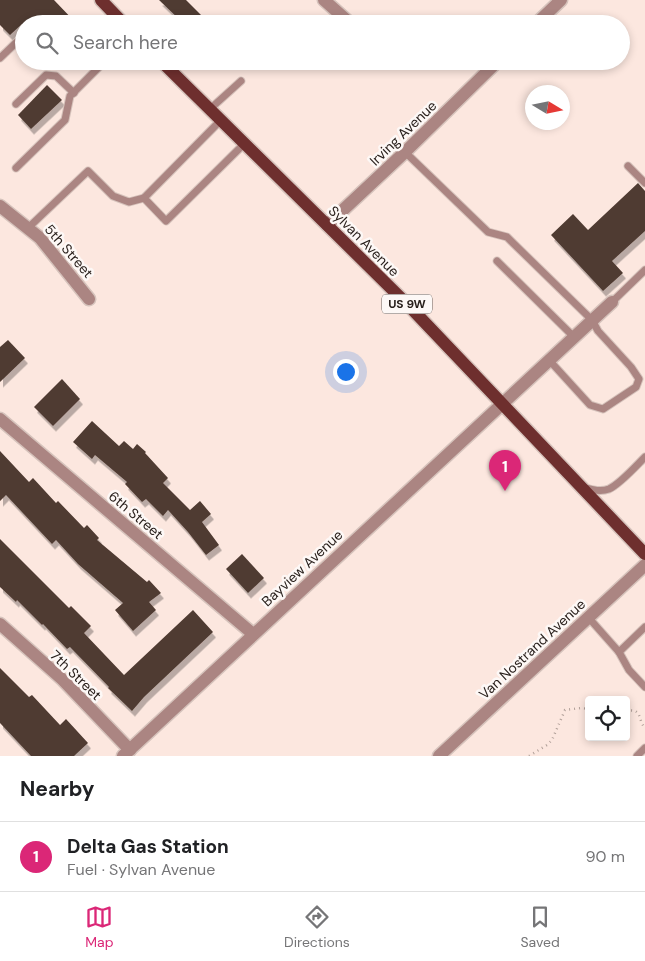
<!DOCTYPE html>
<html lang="en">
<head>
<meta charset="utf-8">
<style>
	:root { --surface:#fff; --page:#f6f6f6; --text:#202124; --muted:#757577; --line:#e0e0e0; --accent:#db2777 }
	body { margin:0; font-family:"DM Sans",sans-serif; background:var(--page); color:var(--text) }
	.controls { position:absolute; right:15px; bottom:15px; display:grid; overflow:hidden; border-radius:5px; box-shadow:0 2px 8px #0003 }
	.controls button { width:45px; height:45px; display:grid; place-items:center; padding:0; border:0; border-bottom:1px solid var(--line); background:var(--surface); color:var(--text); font:25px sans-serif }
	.compass { position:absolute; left:525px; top:85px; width:45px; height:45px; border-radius:50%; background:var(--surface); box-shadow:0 2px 8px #0003; rotate:100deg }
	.you { position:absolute; left:345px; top:371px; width:18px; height:18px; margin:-12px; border:4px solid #fff; border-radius:50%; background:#1a73e8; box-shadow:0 0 0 8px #1a73e833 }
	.badge { display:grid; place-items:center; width:32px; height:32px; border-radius:50%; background:var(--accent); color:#fff; font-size:16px; font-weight:700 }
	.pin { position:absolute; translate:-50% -41px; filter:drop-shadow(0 1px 2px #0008) }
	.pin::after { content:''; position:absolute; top:26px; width:18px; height:15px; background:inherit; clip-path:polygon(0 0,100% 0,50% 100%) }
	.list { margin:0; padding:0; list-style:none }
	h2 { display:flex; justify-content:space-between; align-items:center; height:65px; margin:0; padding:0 20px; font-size:21px }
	h2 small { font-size:16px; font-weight:400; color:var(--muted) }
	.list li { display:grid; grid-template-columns:32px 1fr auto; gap:15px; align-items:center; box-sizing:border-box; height:70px; padding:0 20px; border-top:1px solid var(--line) }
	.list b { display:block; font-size:19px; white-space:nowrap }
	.list p { margin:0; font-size:16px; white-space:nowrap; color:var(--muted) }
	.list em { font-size:16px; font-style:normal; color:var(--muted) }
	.icon { flex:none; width:28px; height:28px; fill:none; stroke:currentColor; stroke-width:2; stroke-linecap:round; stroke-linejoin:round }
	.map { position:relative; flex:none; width:645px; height:756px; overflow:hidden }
	.search { position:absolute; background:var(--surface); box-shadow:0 2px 8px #0003; left:15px; right:15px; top:15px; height:55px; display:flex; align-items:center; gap:12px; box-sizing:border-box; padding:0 18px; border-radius:28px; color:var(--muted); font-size:19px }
	.sheet { height:135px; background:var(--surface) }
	nav { display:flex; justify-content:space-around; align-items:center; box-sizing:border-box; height:70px; border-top:1px solid var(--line); background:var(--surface); font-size:14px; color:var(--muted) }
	nav a { display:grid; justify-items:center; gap:2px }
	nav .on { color:var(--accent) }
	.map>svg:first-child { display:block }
	.building { fill:#4f3b32; filter:url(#shadow) }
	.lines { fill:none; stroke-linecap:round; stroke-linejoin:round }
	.service-casing { stroke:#d6c3bc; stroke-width:9 }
	.minor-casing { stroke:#d6c3bc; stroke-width:15 }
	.primary-casing { stroke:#d6c3bc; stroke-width:15 }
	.path { stroke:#b2a19a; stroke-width:2.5; stroke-dasharray:1 4; stroke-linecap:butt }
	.service { stroke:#ab8582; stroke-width:7 }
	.minor { stroke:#ab8582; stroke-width:12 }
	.primary { stroke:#6e2f2e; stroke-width:12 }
	.labels { text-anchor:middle; stroke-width:5; stroke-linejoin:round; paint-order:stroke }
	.shield { fill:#fdf8f6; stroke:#69615d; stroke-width:1 }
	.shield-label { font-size:12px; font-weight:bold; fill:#29201c }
	.street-label { font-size:14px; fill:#29201c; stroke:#fdf8f6 }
</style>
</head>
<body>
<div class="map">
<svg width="645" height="756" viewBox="0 0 645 756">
	<defs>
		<filter id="shadow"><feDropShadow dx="3" dy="5.5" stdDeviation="0" flood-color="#0004"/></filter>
	</defs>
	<rect width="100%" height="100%" fill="#fce7df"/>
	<g class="building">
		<polygon points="0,0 54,0 77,24 22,24 10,35 0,25"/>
		<polygon points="159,0 186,0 210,24 184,24"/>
		<polygon points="47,85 62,100 31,129 18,115"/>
		<polygon points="638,183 645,191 645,231 612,261 623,273 603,291 551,235 573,214 588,230"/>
		<polygon points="8,340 25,358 0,382 0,347"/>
		<polygon points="62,379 80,399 53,426 34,407"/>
		<polygon points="92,421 119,446 124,441 133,449 137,444 146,452 145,453 168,478 163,483 190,510 200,501 211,514 202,522 219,545 206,555 188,532 168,510 163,516 146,499 142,502 125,484 127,482 95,455 92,459 73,442"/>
		<polygon points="0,451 29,482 33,478 56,503 58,501 84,528 87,525 99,538 97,540 147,582 149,580 161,593 149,602 156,610 133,631 115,610 123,603 78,564 56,540 52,544 6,495 0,501"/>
		<polygon points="0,539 69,608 71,606 91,626 84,633 124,675 193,610 213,632 144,697 132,711 108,688 109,687 70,647 67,649 43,624 42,625 17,600 16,602 0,587"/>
		<polygon points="242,554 264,578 248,593 226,569"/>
		<polygon points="0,668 29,697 32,695 60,725 66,719 88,743 74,756 31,756 0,723"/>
	</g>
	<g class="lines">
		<g class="service-casing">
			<g id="service">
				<polyline points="0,58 24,35"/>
				<polyline points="16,104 46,75 56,76 74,93"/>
				<polyline points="210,109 241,81"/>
				<polyline points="221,120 144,198 166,221 244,144"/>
				<polyline points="405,152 488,232 507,237 513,243 592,320 598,331 631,367 639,379 636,387 603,409 590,405 549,360"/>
				<polyline points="628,166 645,183"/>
				<polyline points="16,168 65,120 70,96 105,61"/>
				<polyline points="28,228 88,171 113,196 129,202 144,198"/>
				<polyline points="497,261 574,337"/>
				<polyline points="612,302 645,270"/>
				<path d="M585 488C593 490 601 492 609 489 620 484 636 466 645 457"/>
				<polyline points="588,617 619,652 629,670 645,687"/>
				<polyline points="619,652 645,627"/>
				<polyline points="637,756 645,748"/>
			</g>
		</g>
		<g class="minor-casing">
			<g id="minor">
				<polyline points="324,0 351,24"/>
				<polyline points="536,24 561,0"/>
				<polyline points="0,206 40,238 89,299"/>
				<polyline points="327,225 405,152 498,61"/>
				<polyline points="0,419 253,634"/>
				<polyline points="0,624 63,680 130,750"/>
				<polyline points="123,756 612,302"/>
				<polyline points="439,756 645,565"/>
			</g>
		</g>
		<g class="primary-casing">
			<g id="primary">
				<polyline points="101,0 124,24"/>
				<polyline points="161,61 411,308 645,554"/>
			</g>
		</g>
		<g class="path">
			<path d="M626 711C643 708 637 719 645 728"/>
			<polyline points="529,756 547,745 552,740 565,710 581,708 589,709"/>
		</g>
		<use href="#service" class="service"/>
		<use href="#minor" class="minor"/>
		<use href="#primary" class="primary"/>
	</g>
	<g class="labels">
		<rect class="shield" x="382" y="294.5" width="50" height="19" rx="4"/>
		<g class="shield-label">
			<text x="407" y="308">US 9W</text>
		</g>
		<g class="street-label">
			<text transform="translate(403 133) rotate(-44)" y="5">Irving Avenue</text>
			<text transform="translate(364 241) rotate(45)" y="5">Sylvan Avenue</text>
			<text transform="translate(69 251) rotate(49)" y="5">5th Street</text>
			<text transform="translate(136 515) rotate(40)" y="5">6th Street</text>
			<text transform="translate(302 568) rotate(-43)" y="5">Bayview Avenue</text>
			<text transform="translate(532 649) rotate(-43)" y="5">Van Nostrand Avenue</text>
			<text transform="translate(76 675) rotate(44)" y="5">7th Street</text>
		</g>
	</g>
</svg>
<div class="controls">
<button><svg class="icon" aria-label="locate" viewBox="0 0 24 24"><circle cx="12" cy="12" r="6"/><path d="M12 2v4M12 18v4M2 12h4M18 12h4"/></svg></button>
</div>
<svg class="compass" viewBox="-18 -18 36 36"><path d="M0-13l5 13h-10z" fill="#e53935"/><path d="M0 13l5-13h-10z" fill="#757577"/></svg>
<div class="you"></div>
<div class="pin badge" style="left:505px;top:491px">1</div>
<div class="search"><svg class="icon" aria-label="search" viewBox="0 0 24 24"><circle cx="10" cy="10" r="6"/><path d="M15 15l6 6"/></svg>Search here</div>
</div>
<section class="sheet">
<h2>Nearby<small></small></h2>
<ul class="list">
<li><span class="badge">1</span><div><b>Delta Gas Station</b><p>Fuel · Sylvan Avenue</p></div><em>90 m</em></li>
</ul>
</section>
<nav>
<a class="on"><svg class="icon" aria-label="map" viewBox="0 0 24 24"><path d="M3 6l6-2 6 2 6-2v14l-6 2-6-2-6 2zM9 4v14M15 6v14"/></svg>Map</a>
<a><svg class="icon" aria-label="directions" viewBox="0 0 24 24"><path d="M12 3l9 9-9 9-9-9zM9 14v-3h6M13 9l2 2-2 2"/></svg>Directions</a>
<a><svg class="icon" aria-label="saved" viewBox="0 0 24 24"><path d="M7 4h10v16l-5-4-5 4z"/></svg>Saved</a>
</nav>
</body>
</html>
